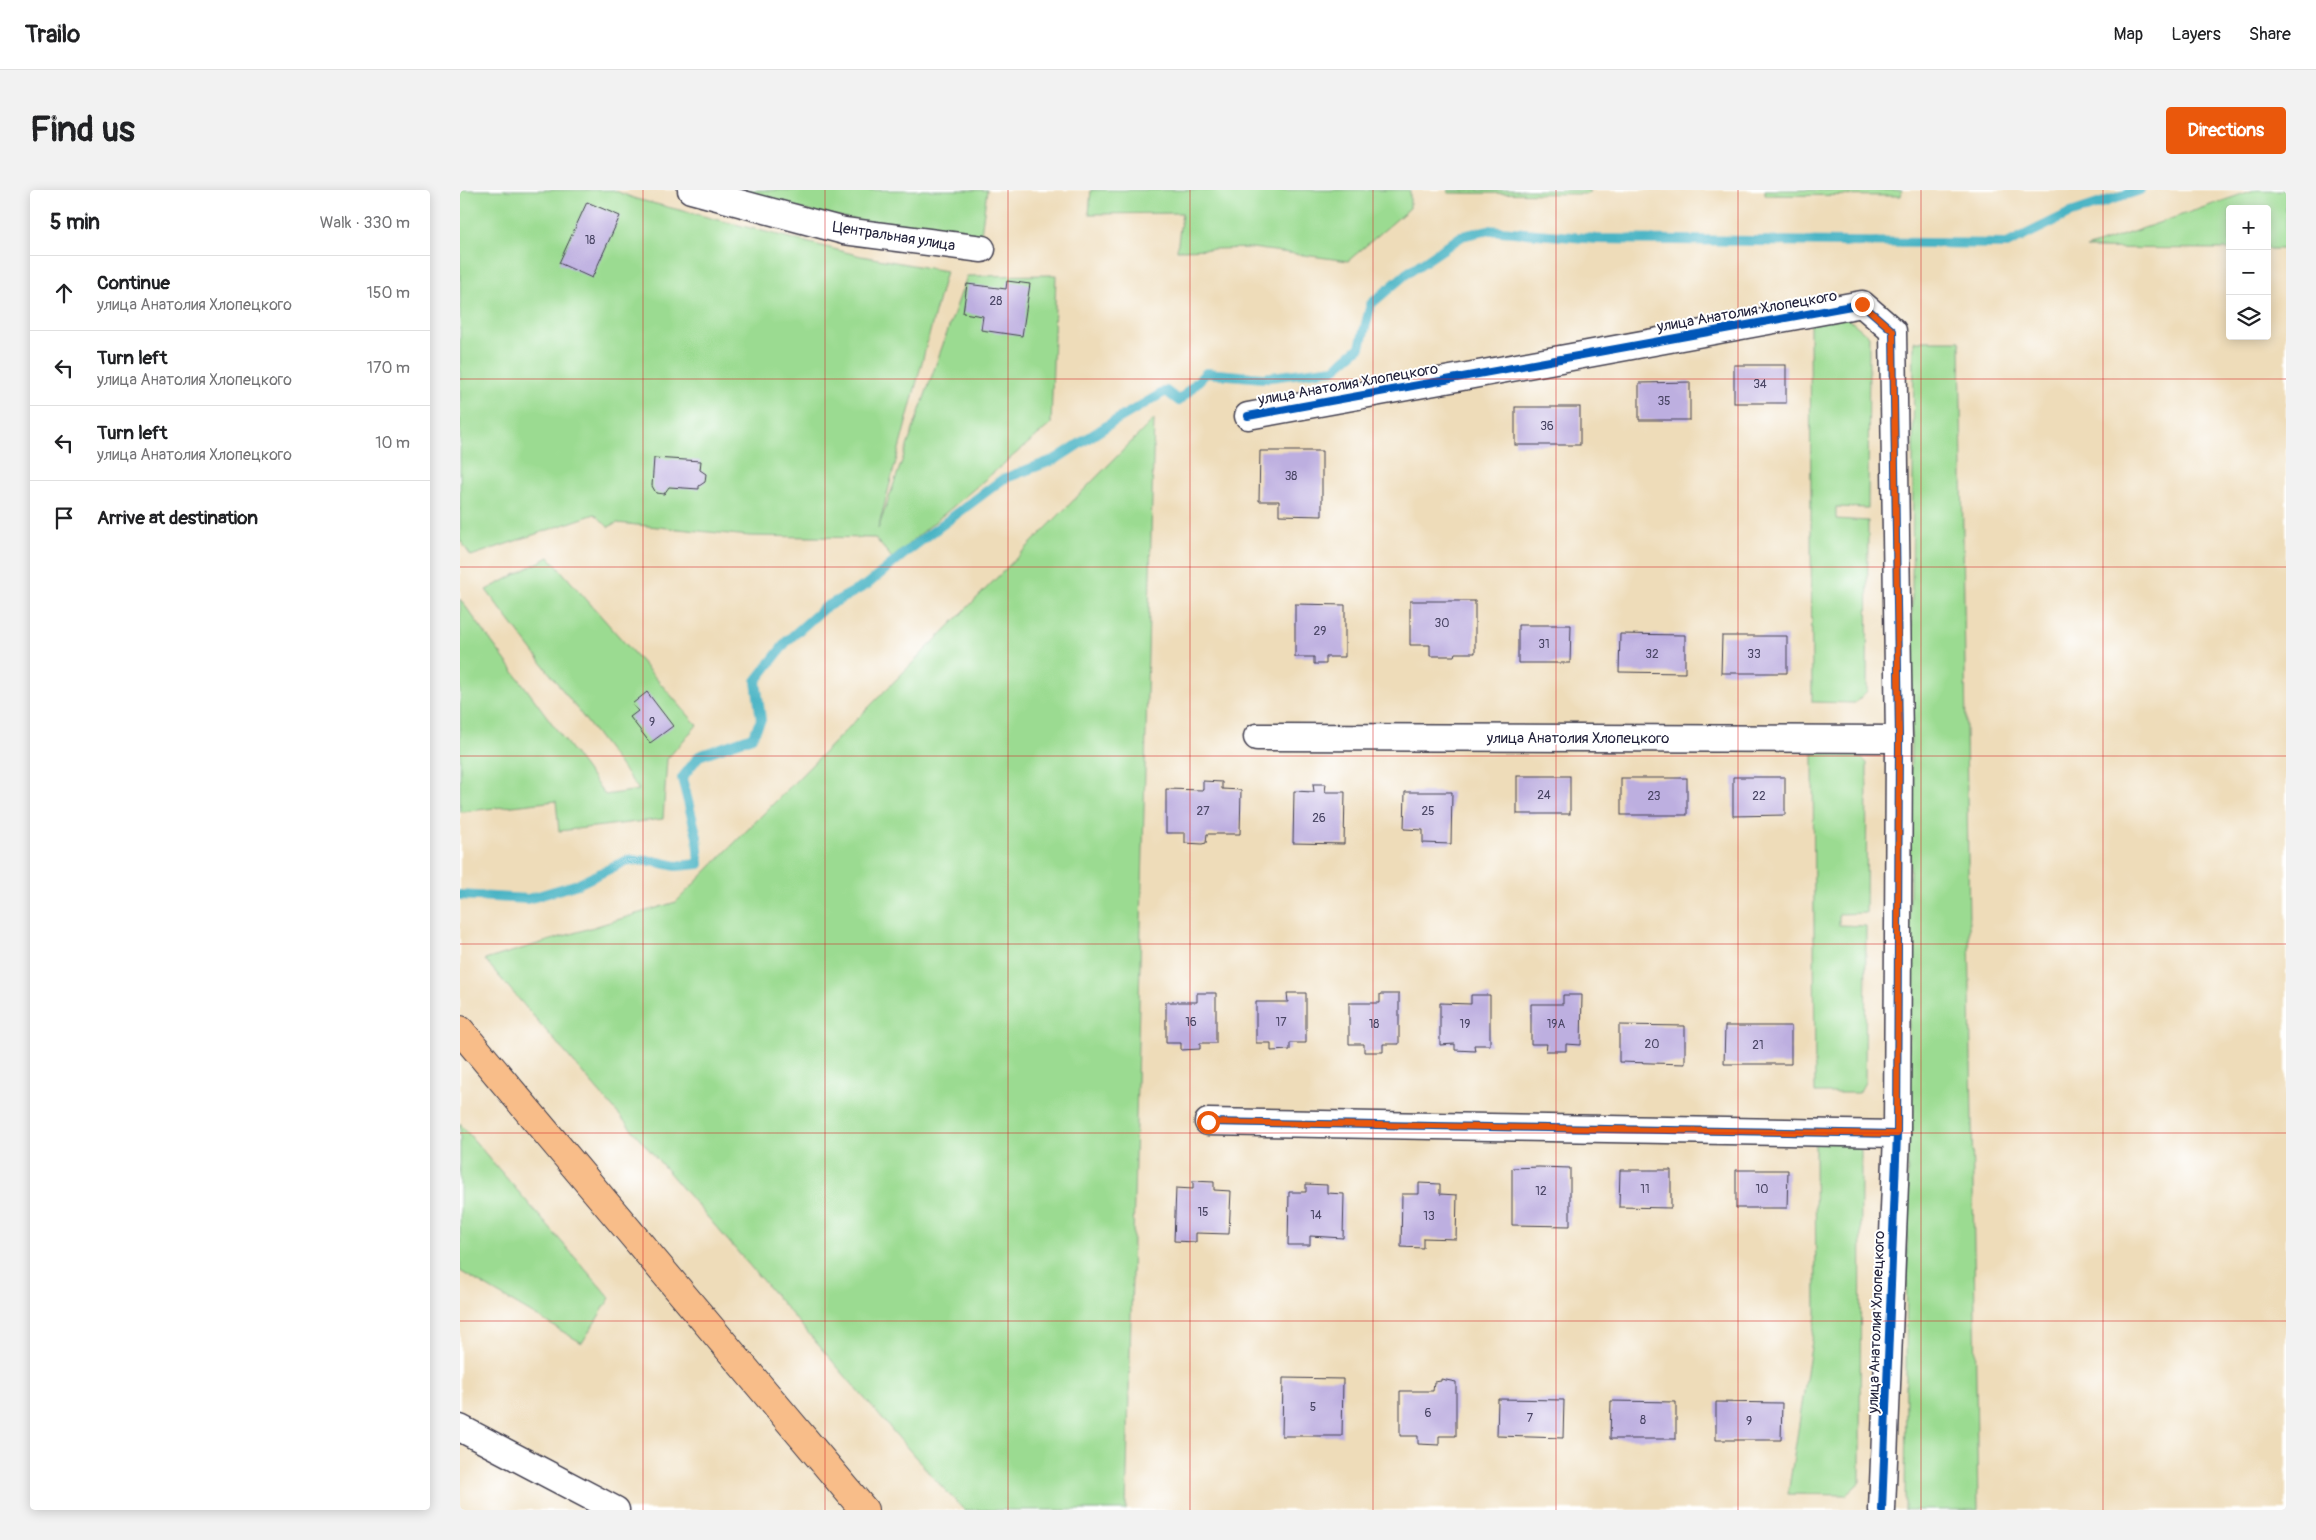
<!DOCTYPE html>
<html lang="en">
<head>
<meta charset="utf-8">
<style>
	:root { --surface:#fff; --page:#f2f2f2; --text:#202124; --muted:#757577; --line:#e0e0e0; --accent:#ea580c }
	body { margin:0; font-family:Pangolin,sans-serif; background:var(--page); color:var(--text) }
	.controls { position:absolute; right:15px; top:15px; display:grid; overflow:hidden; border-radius:5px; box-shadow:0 2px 12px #0003 }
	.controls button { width:45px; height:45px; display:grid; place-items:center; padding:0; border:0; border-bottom:1px solid var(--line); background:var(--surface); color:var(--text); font:25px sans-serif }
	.stop { position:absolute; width:15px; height:15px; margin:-11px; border:4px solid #ea580c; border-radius:50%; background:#fff }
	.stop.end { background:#ea580c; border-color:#fff; box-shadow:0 1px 5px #0008 }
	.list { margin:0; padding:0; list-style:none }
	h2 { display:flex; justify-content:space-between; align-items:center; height:65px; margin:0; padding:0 20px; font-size:21px }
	h2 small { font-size:16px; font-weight:400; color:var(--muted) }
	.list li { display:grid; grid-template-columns:32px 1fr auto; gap:15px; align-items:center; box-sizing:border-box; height:75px; padding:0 20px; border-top:1px solid var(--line) }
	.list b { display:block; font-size:19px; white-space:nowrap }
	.list p { margin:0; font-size:16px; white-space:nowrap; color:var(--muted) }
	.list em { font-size:16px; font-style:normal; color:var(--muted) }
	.icon { flex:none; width:28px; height:28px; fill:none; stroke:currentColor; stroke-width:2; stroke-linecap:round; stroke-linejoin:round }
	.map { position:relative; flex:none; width:1826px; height:1320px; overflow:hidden; border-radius:5px }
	header { display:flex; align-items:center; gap:30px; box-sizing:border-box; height:70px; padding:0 25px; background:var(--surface); border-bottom:1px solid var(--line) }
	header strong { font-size:24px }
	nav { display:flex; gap:28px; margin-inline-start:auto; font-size:18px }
	.intro { display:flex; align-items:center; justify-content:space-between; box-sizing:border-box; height:120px; padding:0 30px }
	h1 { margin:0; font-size:35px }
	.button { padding:12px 22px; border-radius:5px; background:var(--accent); color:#fff; font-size:18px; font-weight:700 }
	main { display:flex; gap:30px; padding:0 30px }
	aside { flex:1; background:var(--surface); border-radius:5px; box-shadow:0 2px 12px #0003 }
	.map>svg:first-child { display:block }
	.green { fill:#9bdb91; stroke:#5e7e66 }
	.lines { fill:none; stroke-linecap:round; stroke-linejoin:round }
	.stream { stroke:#48b4c4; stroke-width:10 }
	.building { fill:#bdafe0 }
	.street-casing { stroke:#413e4e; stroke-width:29 }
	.primary-casing { stroke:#413e4e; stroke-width:30 }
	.street { stroke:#fff; stroke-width:26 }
	.primary { stroke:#f8bd89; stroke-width:28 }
	.cycleway-casing { stroke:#fff; stroke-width:11 }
	.cycleway { stroke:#0057b8; stroke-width:8 }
	.route { stroke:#ea580c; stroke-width:6 }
	.grid { fill:none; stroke:#d62828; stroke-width:1; stroke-opacity:0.55 }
	.labels { text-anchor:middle; stroke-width:4; stroke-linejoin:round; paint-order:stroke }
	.number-label { font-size:12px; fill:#494564 }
	.street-label { font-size:15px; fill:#22223b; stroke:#fff }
</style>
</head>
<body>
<header>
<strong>Trailo</strong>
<nav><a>Map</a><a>Layers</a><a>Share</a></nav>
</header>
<div class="intro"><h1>Find us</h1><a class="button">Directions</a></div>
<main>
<aside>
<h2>5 min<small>Walk · 330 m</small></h2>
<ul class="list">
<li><svg class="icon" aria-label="ahead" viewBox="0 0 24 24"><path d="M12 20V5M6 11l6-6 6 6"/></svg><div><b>Continue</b><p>улица Анатолия Хлопецкого</p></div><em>150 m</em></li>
<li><svg class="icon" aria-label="left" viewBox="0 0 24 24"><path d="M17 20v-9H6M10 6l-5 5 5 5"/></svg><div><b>Turn left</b><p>улица Анатолия Хлопецкого</p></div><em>170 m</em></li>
<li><svg class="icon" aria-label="left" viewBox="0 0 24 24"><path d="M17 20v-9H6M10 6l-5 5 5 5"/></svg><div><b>Turn left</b><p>улица Анатолия Хлопецкого</p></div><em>10 m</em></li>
<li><svg class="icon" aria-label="arrive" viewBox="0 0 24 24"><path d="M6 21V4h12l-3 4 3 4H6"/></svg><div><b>Arrive at destination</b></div></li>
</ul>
</aside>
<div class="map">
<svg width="1826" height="1320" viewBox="0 0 1826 1320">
	<rect width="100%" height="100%" fill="#fff"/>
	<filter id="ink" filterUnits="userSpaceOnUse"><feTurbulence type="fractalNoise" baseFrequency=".02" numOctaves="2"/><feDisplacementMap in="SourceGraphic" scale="10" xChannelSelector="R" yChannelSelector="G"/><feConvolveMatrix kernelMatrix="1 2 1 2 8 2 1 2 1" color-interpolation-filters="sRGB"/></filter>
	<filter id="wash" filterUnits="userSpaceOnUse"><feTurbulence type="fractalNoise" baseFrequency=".0096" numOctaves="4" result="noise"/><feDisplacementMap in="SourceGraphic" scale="20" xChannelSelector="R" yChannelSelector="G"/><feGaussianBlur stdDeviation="1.12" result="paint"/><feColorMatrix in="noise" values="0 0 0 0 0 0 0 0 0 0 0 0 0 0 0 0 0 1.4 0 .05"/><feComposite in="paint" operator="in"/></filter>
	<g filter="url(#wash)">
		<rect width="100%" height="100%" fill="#eedcb9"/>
		<g class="green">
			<polygon points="0,0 153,0 176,9 401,66 486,81 418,339 507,86 596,85 591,234 432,368 415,348 290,346 157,333 148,337 135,324 11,366 0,350"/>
			<polygon points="274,0 527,0 520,51 347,21"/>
			<polygon points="631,0 950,0 950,18 888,71 792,58 717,60 722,23 629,24"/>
			<polygon points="988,0 1129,0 1129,4 988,3"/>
			<polygon points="1305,0 1442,0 1441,6 1305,5"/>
			<polygon points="1794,0 1826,0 1826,59 1807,59 1807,19 1770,19 1770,59 1626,58"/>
			<polygon points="1386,127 1409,146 1408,318 1376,317 1376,329 1408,331 1407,501 1395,513 1352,512 1350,134"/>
			<polygon points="1454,151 1500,151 1518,1320 1445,1320"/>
			<polygon points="694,229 666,1320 504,1320 470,1284 25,770 216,712"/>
			<polygon points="89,367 237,535 207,569 203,629 99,641 96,611 0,622 0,409 145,605 179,600 26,400"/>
			<polygon points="1353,560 1394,560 1407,573 1406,723 1379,724 1379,735 1406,736 1405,892 1399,903 1355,903"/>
			<polygon points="0,934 150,1108 122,1153 0,1081"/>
			<polygon points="1355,951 1387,951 1401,960 1400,1292 1386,1305 1328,1304 1356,1125"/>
		</g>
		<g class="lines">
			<polyline class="stream" points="0,705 68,709 118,694 168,670 193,671 216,676 239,674 237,647 222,588 239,566 292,547 301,530 296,491 327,451 364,418 408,394 450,359 543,289 596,269 653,232 706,201 719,211 746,183 803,188 874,179 900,157 911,114 946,84 1002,46 1028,40 1137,49 1547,54 1608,24 1680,0"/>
		</g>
		<g id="blocks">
			<g class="building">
				<polygon points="127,12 160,26 132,88 99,73"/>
				<polygon points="547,91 570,94 562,146 521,140 523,126 503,123 507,94 546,99"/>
				<rect x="1274" y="175" width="52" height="38"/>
				<polygon points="1230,192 1230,230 1179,230 1179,193"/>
				<rect x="1055" y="217" width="65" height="38"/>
				<polygon points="800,261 862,261 862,326 819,325 819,311 799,311"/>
				<polygon points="194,268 241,271 240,280 246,284 245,292 239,296 239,299 209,297 204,304 196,303 192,296"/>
				<polygon points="950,411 1015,411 1015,463 995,463 994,466 970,466 970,455 950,455"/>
				<polygon points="835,414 885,415 885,467 866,467 866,474 854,474 854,467 835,467"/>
				<polygon points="1058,435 1111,435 1110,473 1058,473"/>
				<polygon points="1160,444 1225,445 1225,483 1159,482"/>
				<polygon points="1262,446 1327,446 1327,483 1261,483"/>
				<polygon points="187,502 213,536 190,553 170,527 178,521 172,514"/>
				<rect x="1057" y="586" width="53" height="38"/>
				<polygon points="1273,587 1325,587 1325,625 1273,626"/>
				<rect x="1161" y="588" width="66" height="37"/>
				<polygon points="743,591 762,592 762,599 781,600 780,644 747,644 746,653 742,654 725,653 725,643 706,643 706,599 743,600"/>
				<polygon points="853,594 866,594 865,602 885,602 884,654 833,653 834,601 854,602"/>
				<polygon points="945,602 992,602 991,654 963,653 963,640 944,639"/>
				<polygon points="737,803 756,803 756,853 740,853 740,859 721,860 721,853 706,853 706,812 737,812"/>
				<polygon points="827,803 846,803 846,853 830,853 830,860 811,861 811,853 796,853 796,812 828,812"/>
				<polygon points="920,804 939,804 939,854 923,854 923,862 904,862 904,854 889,854 889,813 920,813"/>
				<polygon points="1011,805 1030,805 1030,855 1014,855 1015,861 995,860 995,854 980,855 980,813 1011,814"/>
				<polygon points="1103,805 1122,805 1121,855 1106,854 1106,861 1086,861 1087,854 1071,854 1071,814 1103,814"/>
				<polygon points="1159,835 1225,836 1225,874 1159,872"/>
				<polygon points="1265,836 1331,836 1331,874 1264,874"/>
				<polygon points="1079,977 1110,978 1110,1036 1052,1035 1052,978"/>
				<polygon points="1160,980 1211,980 1211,1018 1159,1017"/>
				<polygon points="1276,980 1328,980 1327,1018 1276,1018"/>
				<polygon points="733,991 754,992 754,1000 771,1001 769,1044 736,1043 736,1052 714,1051 716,998 733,999"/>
				<polygon points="959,993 980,994 980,1004 997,1005 996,1049 963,1048 963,1058 941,1057 942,1004 959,1004"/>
				<polygon points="846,994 867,995 867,1003 884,1004 883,1048 850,1046 850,1055 828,1055 829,1002 846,1002"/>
				<polygon points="823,1188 883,1189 882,1246 822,1246"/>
				<polygon points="981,1189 996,1192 996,1246 979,1246 979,1255 958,1254 958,1246 940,1246 940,1201 973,1201 974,1192 981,1191"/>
				<polygon points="1038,1209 1104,1210 1103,1248 1037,1246"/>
				<polygon points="1151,1211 1216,1212 1216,1249 1150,1249"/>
				<polygon points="1256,1212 1322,1213 1321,1250 1256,1250"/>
			</g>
		</g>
	</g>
	<g filter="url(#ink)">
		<use href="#blocks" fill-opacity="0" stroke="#413e4e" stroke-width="1"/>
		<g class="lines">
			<g class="street-casing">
				<g id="street">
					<polyline points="231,0 384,41 522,59"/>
					<polyline points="788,226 1402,114 1433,141 1439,549 1437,944 1422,1320"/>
					<polyline points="797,547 1439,549"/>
					<polyline points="748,932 1437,944"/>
					<polyline points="0,1238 156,1320"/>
				</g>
			</g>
			<g class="primary-casing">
				<polyline id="primary" points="0,840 404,1320"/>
			</g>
			<use href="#street" class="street"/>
			<use href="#primary" class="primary"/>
			<g class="cycleway-casing">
				<g id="cycleway">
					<polyline points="788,226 1402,114 1433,141 1439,549 1437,944 1422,1320"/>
					<polyline points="748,932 1437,944"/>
				</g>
			</g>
			<use href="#cycleway" class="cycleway"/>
		</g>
	</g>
	<g class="lines" filter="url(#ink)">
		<polyline class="route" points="748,932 1437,944 1439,549 1433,141 1402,114"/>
	</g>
	<path class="grid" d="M183 0V1320M365 0V1320M548 0V1320M730 0V1320M913 0V1320M1096 0V1320M1278 0V1320M1461 0V1320M1643 0V1320M0 189H1826M0 377H1826M0 566H1826M0 754H1826M0 943H1826M0 1131H1826"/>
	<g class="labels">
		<g class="number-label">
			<text x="130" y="54">18</text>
			<text x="536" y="115">28</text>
			<text x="1300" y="198">34</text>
			<text x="1204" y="215">35</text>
			<text x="1087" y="240">36</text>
			<text x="831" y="290">38</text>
			<text x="982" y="437">30</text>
			<text x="860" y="445">29</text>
			<text x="1084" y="458">31</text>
			<text x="1192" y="468">32</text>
			<text x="1294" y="468">33</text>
			<text x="192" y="536">9</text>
			<text x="1084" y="609">24</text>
			<text x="1194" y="610">23</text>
			<text x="1299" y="610">22</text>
			<text x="743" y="625">27</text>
			<text x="968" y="625">25</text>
			<text x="859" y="632">26</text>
			<text x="731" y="836">16</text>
			<text x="821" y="836">17</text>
			<text x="914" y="838">18</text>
			<text x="1005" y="838">19</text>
			<text x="1096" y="838">19А</text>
			<text x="1192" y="858">20</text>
			<text x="1298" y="859">21</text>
			<text x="1185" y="1003">11</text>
			<text x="1302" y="1003">10</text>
			<text x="1081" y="1005">12</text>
			<text x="743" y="1026">15</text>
			<text x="856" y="1029">14</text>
			<text x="969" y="1030">13</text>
			<text x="853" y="1221">5</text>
			<text x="968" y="1227">6</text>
			<text x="1070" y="1232">7</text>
			<text x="1183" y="1234">8</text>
			<text x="1289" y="1235">9</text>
		</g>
		<g class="street-label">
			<text transform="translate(434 46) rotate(9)" y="5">Центральная улица</text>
			<text transform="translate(1287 121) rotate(-10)" y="5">улица Анатолия Хлопецкого</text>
			<text transform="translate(888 194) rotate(-10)" y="5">улица Анатолия Хлопецкого</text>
			<text x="1118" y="553">улица Анатолия Хлопецкого</text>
			<text transform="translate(1416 1132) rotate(-88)" y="5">улица Анатолия Хлопецкого</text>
		</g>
	</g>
</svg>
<div class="controls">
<button>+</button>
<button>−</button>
<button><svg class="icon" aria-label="layers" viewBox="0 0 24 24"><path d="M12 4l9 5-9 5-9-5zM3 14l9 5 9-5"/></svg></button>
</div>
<div class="stop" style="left:748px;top:932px"></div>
<div class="stop end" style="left:1402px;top:114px"></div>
</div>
</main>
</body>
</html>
